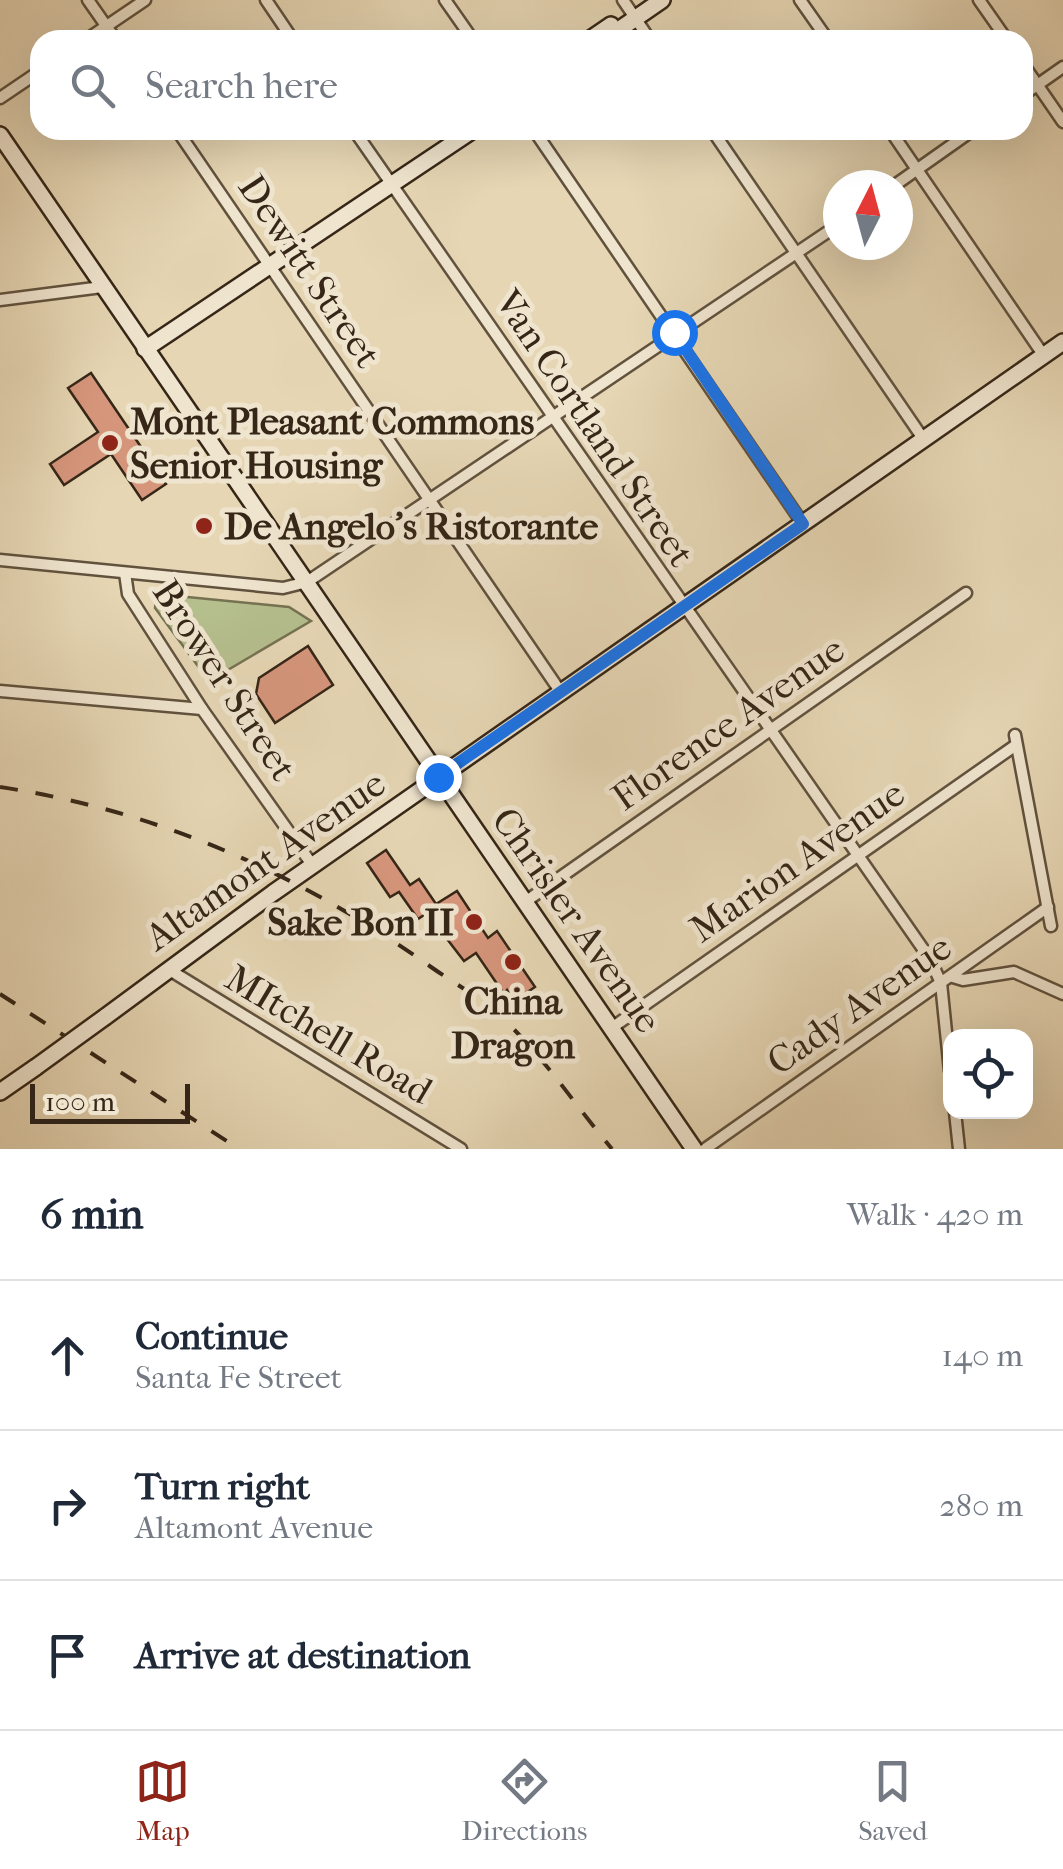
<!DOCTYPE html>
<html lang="en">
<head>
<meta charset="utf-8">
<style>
	:root { --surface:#fff; --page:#f2f2f3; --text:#1f2937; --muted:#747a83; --line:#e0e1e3; --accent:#8f2418 }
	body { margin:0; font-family:"IM FELL French Canon",serif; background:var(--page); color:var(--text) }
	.controls { position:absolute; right:30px; bottom:30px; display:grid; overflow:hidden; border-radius:20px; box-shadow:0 10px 40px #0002 }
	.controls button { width:90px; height:90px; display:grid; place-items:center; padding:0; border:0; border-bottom:2px solid var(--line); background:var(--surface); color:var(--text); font:50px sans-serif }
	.compass { position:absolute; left:823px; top:170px; width:90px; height:90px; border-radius:50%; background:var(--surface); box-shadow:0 10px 40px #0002; rotate:6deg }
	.scale { position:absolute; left:30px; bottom:25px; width:160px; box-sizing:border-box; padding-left:10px; border:5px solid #352617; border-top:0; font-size:28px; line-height:35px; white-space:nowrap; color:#352617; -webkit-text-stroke:8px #efe4ce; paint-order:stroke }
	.stop { position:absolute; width:30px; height:30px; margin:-22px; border:8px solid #1a73e8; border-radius:50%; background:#fff }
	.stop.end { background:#1a73e8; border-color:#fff; box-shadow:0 2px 10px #0008 }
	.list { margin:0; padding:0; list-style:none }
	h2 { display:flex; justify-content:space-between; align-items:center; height:130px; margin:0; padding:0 40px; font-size:42px }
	h2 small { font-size:32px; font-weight:400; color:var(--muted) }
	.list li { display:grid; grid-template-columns:65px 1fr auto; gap:30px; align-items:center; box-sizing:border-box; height:150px; padding:0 40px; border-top:2px solid var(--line) }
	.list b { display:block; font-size:38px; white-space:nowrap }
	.list p { margin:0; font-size:32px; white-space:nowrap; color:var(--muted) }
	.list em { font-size:32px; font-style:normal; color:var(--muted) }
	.icon { flex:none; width:55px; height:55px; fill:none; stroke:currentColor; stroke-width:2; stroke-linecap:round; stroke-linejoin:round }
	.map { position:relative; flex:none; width:1063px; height:1149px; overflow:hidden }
	.search { position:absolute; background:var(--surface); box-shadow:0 10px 40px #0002; left:30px; right:30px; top:30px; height:110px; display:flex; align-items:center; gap:25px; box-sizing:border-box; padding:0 35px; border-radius:30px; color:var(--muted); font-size:38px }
	.sheet { height:580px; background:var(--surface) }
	nav { display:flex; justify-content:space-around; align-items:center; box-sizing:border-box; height:140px; border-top:2px solid var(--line); background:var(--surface); font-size:28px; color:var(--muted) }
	nav a { display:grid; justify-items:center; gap:5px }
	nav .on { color:var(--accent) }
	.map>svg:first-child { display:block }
	.green { fill:#b5be8d; stroke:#757252; stroke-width:2.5 }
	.building { fill:#d6967c; stroke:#352617; stroke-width:2.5 }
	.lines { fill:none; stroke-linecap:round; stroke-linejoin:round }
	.street-casing { stroke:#61523e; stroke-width:15 }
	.secondary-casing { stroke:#352617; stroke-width:20 }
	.street { stroke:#efe4ce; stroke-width:10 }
	.secondary { stroke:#efe4ce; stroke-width:15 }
	.rail { stroke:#352617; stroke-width:4; stroke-dasharray:18 18; stroke-linecap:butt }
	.secondary-bridge-casing { stroke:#352617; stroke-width:20; stroke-linecap:butt }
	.secondary-bridge { stroke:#efe4ce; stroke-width:15 }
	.route { stroke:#1a73e8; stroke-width:12 }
	.poi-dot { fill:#8f2418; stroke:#efe4ce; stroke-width:4 }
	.labels { text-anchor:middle; stroke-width:10; stroke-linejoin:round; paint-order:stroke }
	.street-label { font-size:38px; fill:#352617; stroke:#efe4ce }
	.poi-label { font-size:38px; font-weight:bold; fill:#352617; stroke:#efe4ce; text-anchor:start }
</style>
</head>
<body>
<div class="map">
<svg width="1063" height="1149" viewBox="0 0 1063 1149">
	<rect width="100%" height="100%" fill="#e6d6b4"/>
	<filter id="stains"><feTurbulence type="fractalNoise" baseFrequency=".002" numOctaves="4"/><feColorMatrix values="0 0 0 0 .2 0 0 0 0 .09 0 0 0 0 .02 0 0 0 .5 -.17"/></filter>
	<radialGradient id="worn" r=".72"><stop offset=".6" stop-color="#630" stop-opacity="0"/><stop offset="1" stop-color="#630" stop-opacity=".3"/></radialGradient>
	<polygon class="green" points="157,594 289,607 311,621 209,681 155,608"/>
	<g class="building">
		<polygon points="91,373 166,484 142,500 111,454 64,485 50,464 98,432 68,388"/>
		<polygon points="308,646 333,685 275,723 256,694 259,678"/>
		<polygon points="386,850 410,885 419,879 436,904 457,891 488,938 497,931 535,987 514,1001 507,990 504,994 476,953 464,961 427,913 418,919 399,892 390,897 367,863"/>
	</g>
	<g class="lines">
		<g class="street-casing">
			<g id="street">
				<polyline points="88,0 116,40"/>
				<polyline points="266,0 293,40"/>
				<polyline points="445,0 473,40"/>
				<polyline points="623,0 650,40"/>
				<polyline points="800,0 828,40"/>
				<polyline points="979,0 1007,40"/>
				<polyline points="86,40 145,0"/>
				<polyline points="1023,64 1063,122"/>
				<polyline points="1023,95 1063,67"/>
				<polyline points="0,98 40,71"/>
				<polyline points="177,130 562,694"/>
				<polyline points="354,130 930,959 941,983 950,1071"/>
				<polyline points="534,130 803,524"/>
				<polyline points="712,130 924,440"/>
				<polyline points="890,130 1044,356"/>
				<polyline points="895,185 973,130"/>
				<polyline points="0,300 102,287"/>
				<polyline points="0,560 283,588 307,582 838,225"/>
				<polyline points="125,573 128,594 202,709 313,866"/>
				<polyline points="0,691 202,709"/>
				<polyline points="1015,735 1051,926"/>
				<polyline points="525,902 966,593"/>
				<polyline points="168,969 461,1149"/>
				<polyline points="953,977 963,980 1014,972 1063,994"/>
				<polyline points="613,1027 1016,745"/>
				<polyline points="955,1112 959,1149"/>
				<polyline points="705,1149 1048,907"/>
			</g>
		</g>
		<g class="secondary-casing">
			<g id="secondary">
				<polyline points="589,40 611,25"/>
				<polyline points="604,40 662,0"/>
				<polyline points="0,135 694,1149"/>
				<polyline points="145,349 473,130"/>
				<polyline points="105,1017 273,893 1063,342"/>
				<polyline points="0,1092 36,1067"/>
			</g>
		</g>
		<use href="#street" class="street"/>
		<use href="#secondary" class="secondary"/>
		<g class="rail">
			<path d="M0 787C159 811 300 874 431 967 454 983 479 997 499 1015 543 1055 574 1104 612 1149"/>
			<polyline points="0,994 239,1149"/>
		</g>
		<g class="secondary-bridge-casing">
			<polyline id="secondary-bridge" points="36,1067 105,1017"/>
		</g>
		<use href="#secondary-bridge" class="secondary-bridge"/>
	</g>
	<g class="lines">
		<polyline class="route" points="438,777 803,524 674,332"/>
	</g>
	<g class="poi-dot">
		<circle cx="110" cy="443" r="10"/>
		<circle cx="204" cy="526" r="10"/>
		<circle cx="474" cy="922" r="10"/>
		<circle cx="513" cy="962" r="10"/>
	</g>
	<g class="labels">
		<g class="street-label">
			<text transform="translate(310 271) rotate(56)" y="13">Dewitt Street</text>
			<text transform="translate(595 428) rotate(56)" y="13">Van Cortland Street</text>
			<text transform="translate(225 680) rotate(57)" y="13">Brower Street</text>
			<text transform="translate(728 723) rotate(-35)" y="13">Florence Avenue</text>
			<text transform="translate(265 860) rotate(-35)" y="13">Altamont Avenue</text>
			<text transform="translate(797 861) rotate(-35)" y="13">Marion Avenue</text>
			<text transform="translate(577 920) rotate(55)" y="13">Chrisler Avenue</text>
			<text transform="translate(859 1004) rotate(-35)" y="13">Cady Avenue</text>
			<text transform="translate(329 1034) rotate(31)" y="13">MItchell Road</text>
		</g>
		<g class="poi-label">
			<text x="130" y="434">Mont Pleasant Commons<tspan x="130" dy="44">Senior Housing</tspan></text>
			<text x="224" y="539">De Angelo's Ristorante</text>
			<text x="454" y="935" text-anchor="end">Sake Bon II</text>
			<text x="513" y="1014" text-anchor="middle">China<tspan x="513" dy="44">Dragon</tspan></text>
		</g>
	</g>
	<rect width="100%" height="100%" filter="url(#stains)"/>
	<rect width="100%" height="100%" fill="url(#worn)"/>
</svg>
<div class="controls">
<button><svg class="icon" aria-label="locate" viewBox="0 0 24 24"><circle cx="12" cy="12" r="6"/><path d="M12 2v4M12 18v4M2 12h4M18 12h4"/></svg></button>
</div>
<svg class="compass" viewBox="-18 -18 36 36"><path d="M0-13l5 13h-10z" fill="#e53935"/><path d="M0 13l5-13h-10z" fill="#747a83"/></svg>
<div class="scale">100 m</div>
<div class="stop" style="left:674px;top:332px"></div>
<div class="stop end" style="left:438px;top:777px"></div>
<div class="search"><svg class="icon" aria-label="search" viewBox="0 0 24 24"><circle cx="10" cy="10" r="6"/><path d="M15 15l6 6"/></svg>Search here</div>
</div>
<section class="sheet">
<h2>6 min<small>Walk · 420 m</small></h2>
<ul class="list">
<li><svg class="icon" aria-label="ahead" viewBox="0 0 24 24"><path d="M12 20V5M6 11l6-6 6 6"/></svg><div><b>Continue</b><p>Santa Fe Street</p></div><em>140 m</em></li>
<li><svg class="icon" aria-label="right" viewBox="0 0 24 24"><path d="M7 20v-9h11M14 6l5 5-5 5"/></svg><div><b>Turn right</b><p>Altamont Avenue</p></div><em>280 m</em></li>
<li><svg class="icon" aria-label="arrive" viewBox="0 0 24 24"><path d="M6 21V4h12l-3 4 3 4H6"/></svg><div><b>Arrive at destination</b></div></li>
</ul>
</section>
<nav>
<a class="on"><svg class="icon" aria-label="map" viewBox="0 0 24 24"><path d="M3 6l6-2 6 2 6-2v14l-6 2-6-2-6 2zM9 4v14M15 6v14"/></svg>Map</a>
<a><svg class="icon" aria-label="directions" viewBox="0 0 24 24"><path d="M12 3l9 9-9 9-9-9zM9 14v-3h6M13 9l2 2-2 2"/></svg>Directions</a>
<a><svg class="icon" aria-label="saved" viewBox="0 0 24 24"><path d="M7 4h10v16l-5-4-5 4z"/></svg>Saved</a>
</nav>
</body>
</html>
